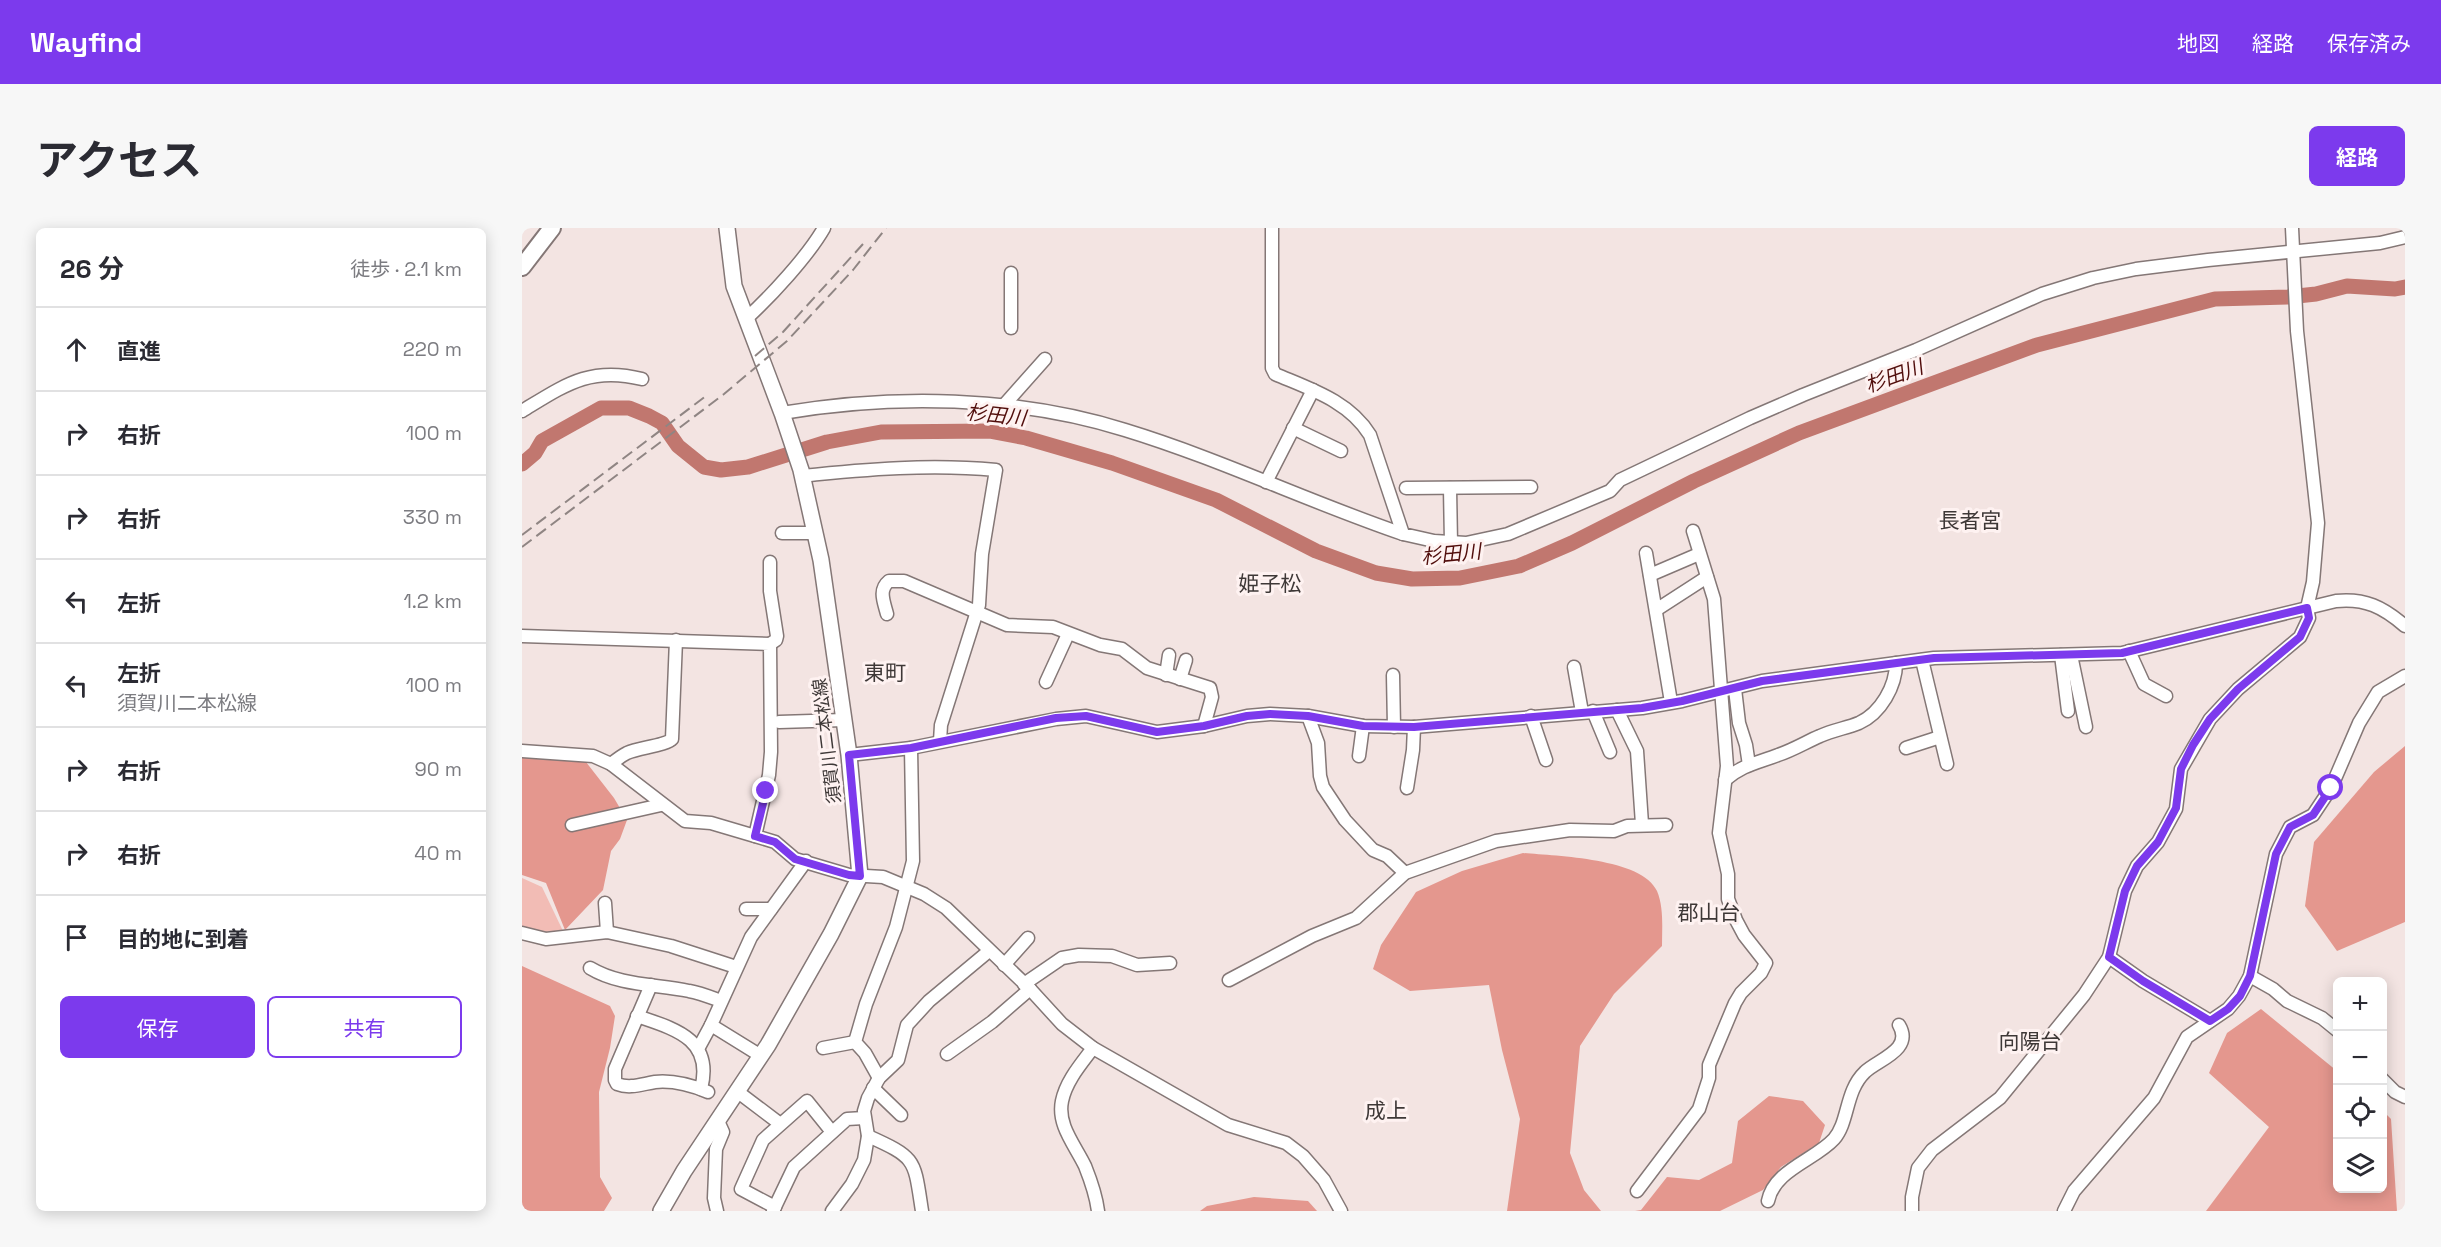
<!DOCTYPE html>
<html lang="ja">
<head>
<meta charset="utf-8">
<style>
	:root { --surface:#fff; --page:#f7f7f7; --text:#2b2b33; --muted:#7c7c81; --line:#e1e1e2; --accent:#7c3aed }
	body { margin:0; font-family:"Space Grotesk","Noto Sans JP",sans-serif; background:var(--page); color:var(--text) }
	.controls { position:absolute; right:18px; bottom:18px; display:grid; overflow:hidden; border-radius:9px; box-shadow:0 3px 15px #0003 }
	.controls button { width:54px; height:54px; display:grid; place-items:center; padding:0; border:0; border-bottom:2px solid var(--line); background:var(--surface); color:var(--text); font:30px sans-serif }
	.stop { position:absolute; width:18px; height:18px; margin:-14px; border:4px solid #7c3aed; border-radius:50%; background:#fff }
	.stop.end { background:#7c3aed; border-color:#fff; box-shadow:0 2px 6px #0008 }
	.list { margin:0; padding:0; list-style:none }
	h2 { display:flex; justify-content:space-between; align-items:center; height:78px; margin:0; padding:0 24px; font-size:26px }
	h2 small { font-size:20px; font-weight:400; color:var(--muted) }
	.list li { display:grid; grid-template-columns:39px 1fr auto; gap:18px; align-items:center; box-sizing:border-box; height:84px; padding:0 24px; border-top:2px solid var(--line) }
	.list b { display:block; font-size:22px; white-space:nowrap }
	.list p { margin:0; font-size:20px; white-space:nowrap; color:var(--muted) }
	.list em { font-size:20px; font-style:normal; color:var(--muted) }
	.actions { display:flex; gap:12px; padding:18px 24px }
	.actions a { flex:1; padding:14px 0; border:2px solid var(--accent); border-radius:9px; text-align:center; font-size:21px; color:var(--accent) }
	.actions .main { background:var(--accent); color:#fff }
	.icon { flex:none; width:33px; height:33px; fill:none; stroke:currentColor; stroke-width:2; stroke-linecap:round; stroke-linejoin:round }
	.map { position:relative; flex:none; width:1883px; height:983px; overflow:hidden; border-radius:9px }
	header { display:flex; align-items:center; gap:36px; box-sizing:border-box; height:84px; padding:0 30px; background:var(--accent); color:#fff }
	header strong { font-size:28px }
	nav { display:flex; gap:33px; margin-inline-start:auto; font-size:21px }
	.intro { display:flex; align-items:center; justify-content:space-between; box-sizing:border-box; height:144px; padding:0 36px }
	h1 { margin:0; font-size:42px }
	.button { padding:15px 27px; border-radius:9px; background:var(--accent); color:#fff; font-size:21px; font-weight:700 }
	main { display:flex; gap:36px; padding:0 36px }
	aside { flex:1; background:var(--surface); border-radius:9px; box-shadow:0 3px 15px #0003 }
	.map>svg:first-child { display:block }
	.green { fill:#f2bcb5 }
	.forest { fill:#e4978e }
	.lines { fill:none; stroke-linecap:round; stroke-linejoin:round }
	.river { stroke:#c1776f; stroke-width:15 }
	.minor-casing { stroke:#847776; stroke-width:15 }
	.major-casing { stroke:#847776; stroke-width:18 }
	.highway-casing { stroke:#847776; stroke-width:20 }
	.minor { stroke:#fff; stroke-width:12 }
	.major { stroke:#fff; stroke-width:15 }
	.highway { stroke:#fff; stroke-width:16 }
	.rail { stroke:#8f8583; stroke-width:2; stroke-dasharray:12 6; stroke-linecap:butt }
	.route { stroke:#7c3aed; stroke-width:8 }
	.labels { text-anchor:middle; stroke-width:6; stroke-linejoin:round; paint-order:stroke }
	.street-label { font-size:18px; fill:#3e3837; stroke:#fef2f1 }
	.water-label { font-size:20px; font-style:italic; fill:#510e0c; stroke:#fef2f1 }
	.quarter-label { font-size:21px; fill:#3e3837; stroke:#fef2f1 }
</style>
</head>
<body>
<header>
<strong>Wayfind</strong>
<nav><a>地図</a><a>経路</a><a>保存済み</a></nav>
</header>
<div class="intro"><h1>アクセス</h1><a class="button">経路</a></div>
<main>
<aside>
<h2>26 分<small>徒歩 · 2.1 km</small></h2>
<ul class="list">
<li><svg class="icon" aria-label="ahead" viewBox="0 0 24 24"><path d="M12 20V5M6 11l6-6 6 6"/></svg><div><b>直進</b></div><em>220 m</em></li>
<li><svg class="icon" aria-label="right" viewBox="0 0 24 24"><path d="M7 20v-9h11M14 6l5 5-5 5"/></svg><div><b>右折</b></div><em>100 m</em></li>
<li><svg class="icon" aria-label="right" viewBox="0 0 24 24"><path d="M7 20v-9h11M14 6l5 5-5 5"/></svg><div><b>右折</b></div><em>330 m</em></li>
<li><svg class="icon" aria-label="left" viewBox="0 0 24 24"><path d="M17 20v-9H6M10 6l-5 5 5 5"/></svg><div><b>左折</b></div><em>1.2 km</em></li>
<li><svg class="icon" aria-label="left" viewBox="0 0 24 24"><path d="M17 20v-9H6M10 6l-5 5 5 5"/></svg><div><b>左折</b><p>須賀川二本松線</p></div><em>100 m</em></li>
<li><svg class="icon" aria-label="right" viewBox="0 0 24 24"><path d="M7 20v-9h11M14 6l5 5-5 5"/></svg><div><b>右折</b></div><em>90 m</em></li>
<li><svg class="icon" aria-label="right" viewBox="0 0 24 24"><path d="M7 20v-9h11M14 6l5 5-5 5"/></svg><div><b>右折</b></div><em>40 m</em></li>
<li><svg class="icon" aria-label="arrive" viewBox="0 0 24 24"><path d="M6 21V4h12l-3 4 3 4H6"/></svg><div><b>目的地に到着</b></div></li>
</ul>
<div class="actions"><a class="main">保存</a><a>共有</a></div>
</aside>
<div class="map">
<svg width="1883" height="983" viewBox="0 0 1883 983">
	<rect width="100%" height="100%" fill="#f3e4e2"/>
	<polygon class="green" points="0,650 20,659 41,703 31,706 0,700"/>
	<g class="forest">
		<polygon points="1883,518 1883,694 1815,723 1783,678 1792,614 1852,544"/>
		<polygon points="0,529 64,534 92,570 105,592 98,611 89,623 81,662 43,702 24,655 0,647"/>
		<path d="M1001 625C1033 628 1120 630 1135 663 1142 680 1140 700 1140 718L1092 766 1058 818 1048 925 1062 962 1079 983H985L998 891 980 822 967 757 888 763 851 741 859 717 894 664 940 643Z"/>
		<polygon points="0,738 88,778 93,788 88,820 77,864 78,949 90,970 82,983 0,983"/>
		<polygon points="1739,781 1815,843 1816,960 1860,960 1861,883 1869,891 1875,983 1684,983 1747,899 1687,845 1705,805"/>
		<polygon points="1247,868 1281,873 1303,897 1297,915 1259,939 1241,962 1198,983 1113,983 1119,982 1145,949 1177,952 1210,935 1216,893"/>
		<polygon points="732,969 786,973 795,983 678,983 685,978"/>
	</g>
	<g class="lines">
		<polyline class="river" points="0,236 13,225 20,213 79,180 107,180 127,188 140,195 156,218 182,239 199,242 226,239 305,214 359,204 467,203 504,210 590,235 694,272 794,323 854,345 890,351 938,350 997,338 1050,315 1172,253 1277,205 1515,117 1693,71 1766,69 1794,66 1825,58 1873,61 1883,59"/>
		<g class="minor-casing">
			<g id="minor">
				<path d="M750 0V140L753 146C788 161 827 173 848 207L881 306 912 313 944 315 986 306 1088 263 1098 252 1228 190 1281 167 1394 122 1520 66 1571 50 1614 41 1686 32 1858 15 1883 9"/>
				<polyline points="489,45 489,100"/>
				<path d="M225 90C249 68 286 28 302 0"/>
				<polyline points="483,176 523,131"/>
				<path d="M0 183C43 157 68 138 120 151"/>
				<path d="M260 185C372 166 494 168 603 202 698 231 787 274 881 306"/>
				<polyline points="771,200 819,223"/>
				<path d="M280 248C345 241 409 236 474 242L460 326 457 377 419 497 418 513"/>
				<polyline points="744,254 791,162"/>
				<polyline points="884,260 1009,259"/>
				<polyline points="928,260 929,315"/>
				<polyline points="260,305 293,305"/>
				<polyline points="1124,325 1149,474"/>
				<polyline points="1128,347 1177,326"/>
				<polyline points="1134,382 1185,349"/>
				<path d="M365 386C362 374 356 362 367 353H382L485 397 531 399 578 417 600 421 625 440 688 460 690 469 682 498"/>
				<polyline points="0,408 248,416 249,524 247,547 233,608"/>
				<polyline points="248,416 254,412 255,408 248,363 248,334"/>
				<polyline points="1607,423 1622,456 1644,468"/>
				<polyline points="1539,427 1546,483"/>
				<polyline points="1549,427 1564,499"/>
				<polyline points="1400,432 1425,536"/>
				<polyline points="1052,439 1060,484"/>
				<polyline points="644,447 647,427"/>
				<polyline points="871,447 872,499"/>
				<polyline points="658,451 664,432"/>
				<polyline points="524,454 546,406"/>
				<polyline points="1213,461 1217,495 1224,517 1227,537"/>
				<polyline points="1095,482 1115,523 1120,596"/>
				<polyline points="1071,483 1088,524"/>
				<polyline points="786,488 796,515 798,548 801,559 823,592 851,622 865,628 883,645"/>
				<polyline points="1009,488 1024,532"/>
				<polyline points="257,494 322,492"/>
				<polyline points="1384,520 1418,509"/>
				<polyline points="0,523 71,528 89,536 163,593 189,595 233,608 253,614 273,631 327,647 361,649 402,666 424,680 508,761 540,796 571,820 706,897 764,915 781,928 802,952 819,983"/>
				<path d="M327 527 389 520 534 491 564 488 635 504 682 498 725 488 748 486 786 488 841 498 892 499 1120 480 1160 473 1240 453 1412 430 1600 425 1814 373C1843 370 1861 379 1883 398"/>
				<polyline points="837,528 841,498"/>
				<path d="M89 536C94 532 99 528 105 525 116 520 145 517 150 511L154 412"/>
				<path d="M1203 552C1220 537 1235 535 1256 527 1271 522 1284 514 1298 508 1311 502 1325 500 1337 495 1359 485 1374 458 1374 435"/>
				<polyline points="885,560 891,522 892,499"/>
				<polyline points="50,597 139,577"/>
				<polyline points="83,675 85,704"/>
				<polyline points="224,681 249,681"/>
				<polyline points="0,705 24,711 85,704 149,718 214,739"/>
				<polyline points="1587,729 1621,753 1688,793"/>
				<polyline points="482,737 506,710"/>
				<path d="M68 740C98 758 134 756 167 763 178 765 188 769 199 773"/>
				<polyline points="1728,748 1751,761 1765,773 1800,790 1816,803"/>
				<polyline points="707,752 790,708 834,690 883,645 974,613 1048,602 1092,603 1105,598 1144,597"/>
				<polyline points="502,756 540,730 557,727 590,728 615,737 648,735"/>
				<path d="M129 757 93 841V852L95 856C108 861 120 856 133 854 152 852 169 857 186 864"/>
				<path d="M115 788C153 801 192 811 179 861"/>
				<polyline points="301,820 333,814"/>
				<path d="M571 820C559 836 544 853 540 873 535 897 553 917 563 938 569 953 574 967 576 983"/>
				<polyline points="176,821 189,797"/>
				<polyline points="425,826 470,794 508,761"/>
				<polyline points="239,828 189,797 229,709 284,633"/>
				<polyline points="357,850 343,825 333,814 344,776 374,699 391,633 389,520"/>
				<polyline points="1860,851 1873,864 1883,869"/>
				<polyline points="351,860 379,887"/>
				<polyline points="216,864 257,895"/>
				<path d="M346 908C395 930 392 931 400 983"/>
				<polyline points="1115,963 1177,881 1187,850 1187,837 1213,775 1219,765 1239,745 1244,735 1222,707 1214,692 1206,671 1206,646 1197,605 1205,538 1192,371 1171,303"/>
				<path d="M1246 973C1252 942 1293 932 1312 911 1327 894 1323 863 1343 844 1355 832 1392 822 1377 797"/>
				<polyline points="253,979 219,961 241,912 285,873 310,904"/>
				<polyline points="195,983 192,970 194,921 201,904 196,893"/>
				<polyline points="251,983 272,939 325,891 342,890"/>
				<polyline points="310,983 330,956 342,932 346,908 342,883 346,870 357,850 376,832 385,797 407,773 467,723"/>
				<polyline points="1390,983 1390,969 1396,940 1410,922 1478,870 1562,767 1587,729 1603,663 1615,638 1636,614 1654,581 1659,541 1688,491 1716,461 1778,409 1787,390 1785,380 1791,354 1796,295 1775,103 1770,0"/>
				<polyline points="1542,983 1552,963 1632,870 1665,809 1706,781 1717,768 1728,748 1754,626 1768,599 1791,587 1809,560 1837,495 1856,464 1883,448"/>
			</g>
		</g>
		<g class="major-casing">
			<polyline id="major" points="139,983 162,943 246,817 309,706 338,648 327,527 299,332 279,242 260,185 212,58 205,0"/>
		</g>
		<g class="highway-casing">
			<polyline id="highway" points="0,39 30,0"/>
		</g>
		<use href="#minor" class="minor"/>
		<use href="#major" class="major"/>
		<use href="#highway" class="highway"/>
		<g class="rail">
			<polyline points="233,128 261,104 341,16"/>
			<polyline points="0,307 184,168"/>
			<polyline points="0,319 202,166 265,113 331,42 364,0"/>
		</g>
	</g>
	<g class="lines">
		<polyline class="route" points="244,563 233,608 253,614 273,631 327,647 338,648 327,527 389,520 534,490 564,488 635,504 682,498 725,488 748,486 786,488 841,498 892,499 1120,480 1160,473 1240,453 1412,430 1600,425 1785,380 1787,390 1778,409 1716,461 1688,491 1671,517 1659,541 1654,580 1636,614 1615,638 1603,663 1587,729 1621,753 1688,793 1706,781 1718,768 1728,748 1754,626 1768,599 1791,587 1809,560"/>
	</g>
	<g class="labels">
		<g class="street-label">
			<text transform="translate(305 513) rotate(-97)" y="6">須賀川二本松線</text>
		</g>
		<g class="water-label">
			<text transform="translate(1372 148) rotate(-20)" y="7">杉田川</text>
			<text transform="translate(474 187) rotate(6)" y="7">杉田川</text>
			<text transform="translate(929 326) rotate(-6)" y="7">杉田川</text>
		</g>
		<g class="quarter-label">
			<text x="1448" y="300">長者宮</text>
			<text x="748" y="363">姫子松</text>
			<text x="363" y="452">東町</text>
			<text x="1187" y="692">郡山台</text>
			<text x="1508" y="821">向陽台</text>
			<text x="864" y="890">成上</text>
		</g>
	</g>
</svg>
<div class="controls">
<button>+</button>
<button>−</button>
<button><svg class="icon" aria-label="locate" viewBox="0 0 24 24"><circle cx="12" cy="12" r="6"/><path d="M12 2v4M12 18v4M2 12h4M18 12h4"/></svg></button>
<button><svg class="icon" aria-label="layers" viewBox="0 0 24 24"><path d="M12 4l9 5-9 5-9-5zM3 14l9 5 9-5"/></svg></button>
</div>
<div class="stop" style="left:1809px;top:560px"></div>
<div class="stop end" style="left:244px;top:563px"></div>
</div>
</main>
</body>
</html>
